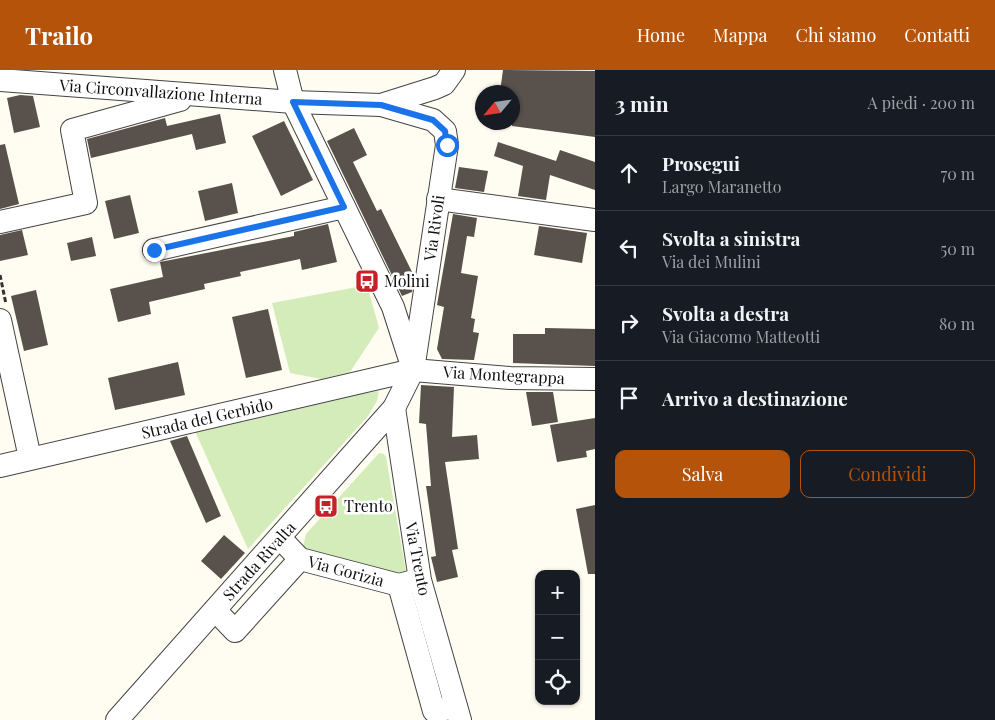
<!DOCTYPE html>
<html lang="it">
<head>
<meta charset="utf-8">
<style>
	:root { --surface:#171b24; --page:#20242c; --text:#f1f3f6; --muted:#9ea1a6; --line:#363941; --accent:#b45309 }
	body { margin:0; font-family:"Playfair Display",serif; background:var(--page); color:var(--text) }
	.controls { position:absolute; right:15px; bottom:15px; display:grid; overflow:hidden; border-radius:10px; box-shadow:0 1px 4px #0004 }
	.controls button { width:45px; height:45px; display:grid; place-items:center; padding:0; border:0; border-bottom:1px solid var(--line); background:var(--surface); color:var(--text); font:25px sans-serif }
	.compass { position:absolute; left:475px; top:15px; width:45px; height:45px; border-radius:50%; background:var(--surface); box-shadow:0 1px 4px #0004; rotate:241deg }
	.stop { position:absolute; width:15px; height:15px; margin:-11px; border:4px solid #1a73e8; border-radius:50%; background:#fff }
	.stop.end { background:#1a73e8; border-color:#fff; box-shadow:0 1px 5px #0008 }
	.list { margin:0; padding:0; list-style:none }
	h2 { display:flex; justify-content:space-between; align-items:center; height:65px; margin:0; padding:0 20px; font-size:21px }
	h2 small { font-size:16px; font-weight:400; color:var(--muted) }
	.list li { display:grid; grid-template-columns:32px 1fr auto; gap:15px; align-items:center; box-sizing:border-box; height:75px; padding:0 20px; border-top:1px solid var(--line) }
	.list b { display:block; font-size:19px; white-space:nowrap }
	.list p { margin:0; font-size:16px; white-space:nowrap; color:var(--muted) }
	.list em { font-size:16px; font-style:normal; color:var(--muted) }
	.actions { display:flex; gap:10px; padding:15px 20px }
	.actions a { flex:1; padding:11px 0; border:1px solid var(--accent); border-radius:10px; text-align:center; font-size:18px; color:var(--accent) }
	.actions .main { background:var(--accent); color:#fff }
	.icon { flex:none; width:28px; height:28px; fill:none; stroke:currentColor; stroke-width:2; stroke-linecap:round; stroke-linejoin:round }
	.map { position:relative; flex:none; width:595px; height:650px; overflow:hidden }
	header { display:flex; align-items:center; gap:30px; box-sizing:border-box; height:70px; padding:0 25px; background:var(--accent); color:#fff }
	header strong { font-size:24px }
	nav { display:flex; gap:28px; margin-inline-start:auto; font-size:18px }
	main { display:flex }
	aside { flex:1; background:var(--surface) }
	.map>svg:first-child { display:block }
	.green { fill:#d3ecba }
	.building { fill:#59514b }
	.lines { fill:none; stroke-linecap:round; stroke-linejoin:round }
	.minor-casing { stroke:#434343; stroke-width:24 }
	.path { stroke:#323232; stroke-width:3; stroke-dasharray:5 2.5; stroke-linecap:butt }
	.minor { stroke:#fff; stroke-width:22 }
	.route { stroke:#1a73e8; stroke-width:6 }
	.labels { text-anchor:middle; stroke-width:5; stroke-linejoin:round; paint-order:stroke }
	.street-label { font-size:16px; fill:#101010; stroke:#fff }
	.poi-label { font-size:16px; fill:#101010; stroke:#fff; text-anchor:start }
</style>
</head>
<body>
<header>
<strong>Trailo</strong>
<nav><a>Home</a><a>Mappa</a><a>Chi siamo</a><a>Contatti</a></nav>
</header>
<main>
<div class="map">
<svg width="595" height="650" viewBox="0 0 595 650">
	<rect width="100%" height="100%" fill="#fffdf2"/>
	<g class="green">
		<polygon points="357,217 369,222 379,258 350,302 322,309 290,303 272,233"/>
		<polygon points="379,321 377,331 368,346 248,479 194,359 326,330"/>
		<polygon points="379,383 384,384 386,387 406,502 404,505 308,483 303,477 306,464"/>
	</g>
	<g class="building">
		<polygon points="503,0 595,1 595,67 512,56 512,22 500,22"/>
		<polygon points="20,25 33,26 40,57 14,63 7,28"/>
		<polygon points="220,44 226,73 196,80 192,64 91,88 87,69 165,48 167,56"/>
		<polygon points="284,51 313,110 281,126 252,66"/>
		<polygon points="354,58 367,85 353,92 377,141 381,139 414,206 412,222 402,226 327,71"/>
		<polygon points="498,72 556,91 560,80 595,92 595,120 550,105 546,130 518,126 523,96 494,86"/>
		<polygon points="5,74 19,134 0,139 0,75"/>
		<polygon points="459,97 488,101 484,122 455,118"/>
		<polygon points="232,113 238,143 205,151 198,121"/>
		<polygon points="130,125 139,163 114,169 105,131"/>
		<polygon points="453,144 477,148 474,167 467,166 461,203 478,206 471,248 475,249 473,262 479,263 474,290 442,289 437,279 444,237 437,235"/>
		<polygon points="328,154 337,192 302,200 300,189 240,202 241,206 204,214 205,219 149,232 151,244 118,252 110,219 163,207 160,192 294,166 294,162"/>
		<polygon points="539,156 587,163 582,193 534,185"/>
		<polygon points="22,160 28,185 0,191 0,165"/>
		<polygon points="92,167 96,186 71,191 67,173"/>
		<polygon points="36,220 48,275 24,281 11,226"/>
		<polygon points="268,239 282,300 246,308 232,247"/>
		<polygon points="545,258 595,259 595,296 513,293 513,264 545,264"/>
		<polygon points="178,292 185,325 115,340 108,308"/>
		<polygon points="421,315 454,317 452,367 477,365 479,389 445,392 458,479 452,480 458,507 437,512 431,487 436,486 426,416 431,416 426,354 419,353"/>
		<polygon points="526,322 553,322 558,352 532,356"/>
		<polygon points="595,348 595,379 586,381 587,387 557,392 550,355"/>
		<polygon points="187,366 221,446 206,453 170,371"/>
		<polygon points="595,435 595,504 588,504 576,439"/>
		<polygon points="224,465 245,483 221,509 201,491"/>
	</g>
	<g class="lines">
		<g class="minor-casing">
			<g id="minor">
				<polyline points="285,0 293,32 393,237 412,296"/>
				<polyline points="0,10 293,32 381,35 433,50 445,61 447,75 413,300 394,338 117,650"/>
				<polyline points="381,35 435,18 444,14 454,0"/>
				<polyline points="438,129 595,150"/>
				<polyline points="0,152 86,133 72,60 180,30"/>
				<polyline points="154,180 344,137"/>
				<polyline points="0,250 30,388"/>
				<polyline points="394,338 420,510 460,650"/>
				<polyline points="0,396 413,300 510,308 595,309"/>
				<polyline points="280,468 300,489 399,515 414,511"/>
				<polyline points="399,515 434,641 456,637"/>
				<polyline points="215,540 235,561 300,489"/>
			</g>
		</g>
		<polyline class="path" points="0,205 6,234"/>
		<use href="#minor" class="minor"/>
	</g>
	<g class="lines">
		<polyline class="route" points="154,180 344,137 293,32 381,35 433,50 445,61 447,75"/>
	</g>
	<defs>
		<g id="bus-square" transform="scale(1.25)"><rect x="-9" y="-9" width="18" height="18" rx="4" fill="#c62127" stroke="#fff"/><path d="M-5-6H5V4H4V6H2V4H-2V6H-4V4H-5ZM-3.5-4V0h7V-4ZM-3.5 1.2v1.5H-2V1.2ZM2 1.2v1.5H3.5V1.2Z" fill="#fff"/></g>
	</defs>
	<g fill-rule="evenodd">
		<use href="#bus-square" x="367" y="211"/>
		<use href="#bus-square" x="326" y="436"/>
	</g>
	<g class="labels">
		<g class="street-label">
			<text transform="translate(161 22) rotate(4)" y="6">Via Circonvallazione Interna</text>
			<text transform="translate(434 158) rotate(-82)" y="6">Via Rivoli</text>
			<text transform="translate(504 305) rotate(3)" y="6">Via Montegrappa</text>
			<text transform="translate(207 348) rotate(-13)" y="6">Strada del Gerbido</text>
			<text transform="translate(418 489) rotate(79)" y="6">Via Trento</text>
			<text transform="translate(259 491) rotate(-48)" y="6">Strada Rivalta</text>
			<text transform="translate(346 501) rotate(15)" y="6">Via Gorizia</text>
		</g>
		<g class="poi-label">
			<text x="384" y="217">Molini</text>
			<text x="344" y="442">Trento</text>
		</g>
	</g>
</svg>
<div class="controls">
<button>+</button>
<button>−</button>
<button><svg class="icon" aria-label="locate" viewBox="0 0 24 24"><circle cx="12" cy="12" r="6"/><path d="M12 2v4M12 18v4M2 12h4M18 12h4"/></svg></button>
</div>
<svg class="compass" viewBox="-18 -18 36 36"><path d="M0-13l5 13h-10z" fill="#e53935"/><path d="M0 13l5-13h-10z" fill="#9ea1a6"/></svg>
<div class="stop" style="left:447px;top:75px"></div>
<div class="stop end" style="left:154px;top:180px"></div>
</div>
<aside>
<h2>3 min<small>A piedi · 200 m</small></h2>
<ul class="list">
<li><svg class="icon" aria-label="ahead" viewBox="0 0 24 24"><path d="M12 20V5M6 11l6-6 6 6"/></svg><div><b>Prosegui</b><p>Largo Maranetto</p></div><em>70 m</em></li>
<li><svg class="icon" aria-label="left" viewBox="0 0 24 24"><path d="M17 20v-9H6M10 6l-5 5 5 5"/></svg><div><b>Svolta a sinistra</b><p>Via dei Mulini</p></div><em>50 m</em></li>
<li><svg class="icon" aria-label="right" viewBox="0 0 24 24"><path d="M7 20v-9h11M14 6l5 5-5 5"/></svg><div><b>Svolta a destra</b><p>Via Giacomo Matteotti</p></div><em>80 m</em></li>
<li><svg class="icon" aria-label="arrive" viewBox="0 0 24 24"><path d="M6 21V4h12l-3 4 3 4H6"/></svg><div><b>Arrivo a destinazione</b></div></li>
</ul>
<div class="actions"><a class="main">Salva</a><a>Condividi</a></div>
</aside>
</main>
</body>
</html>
